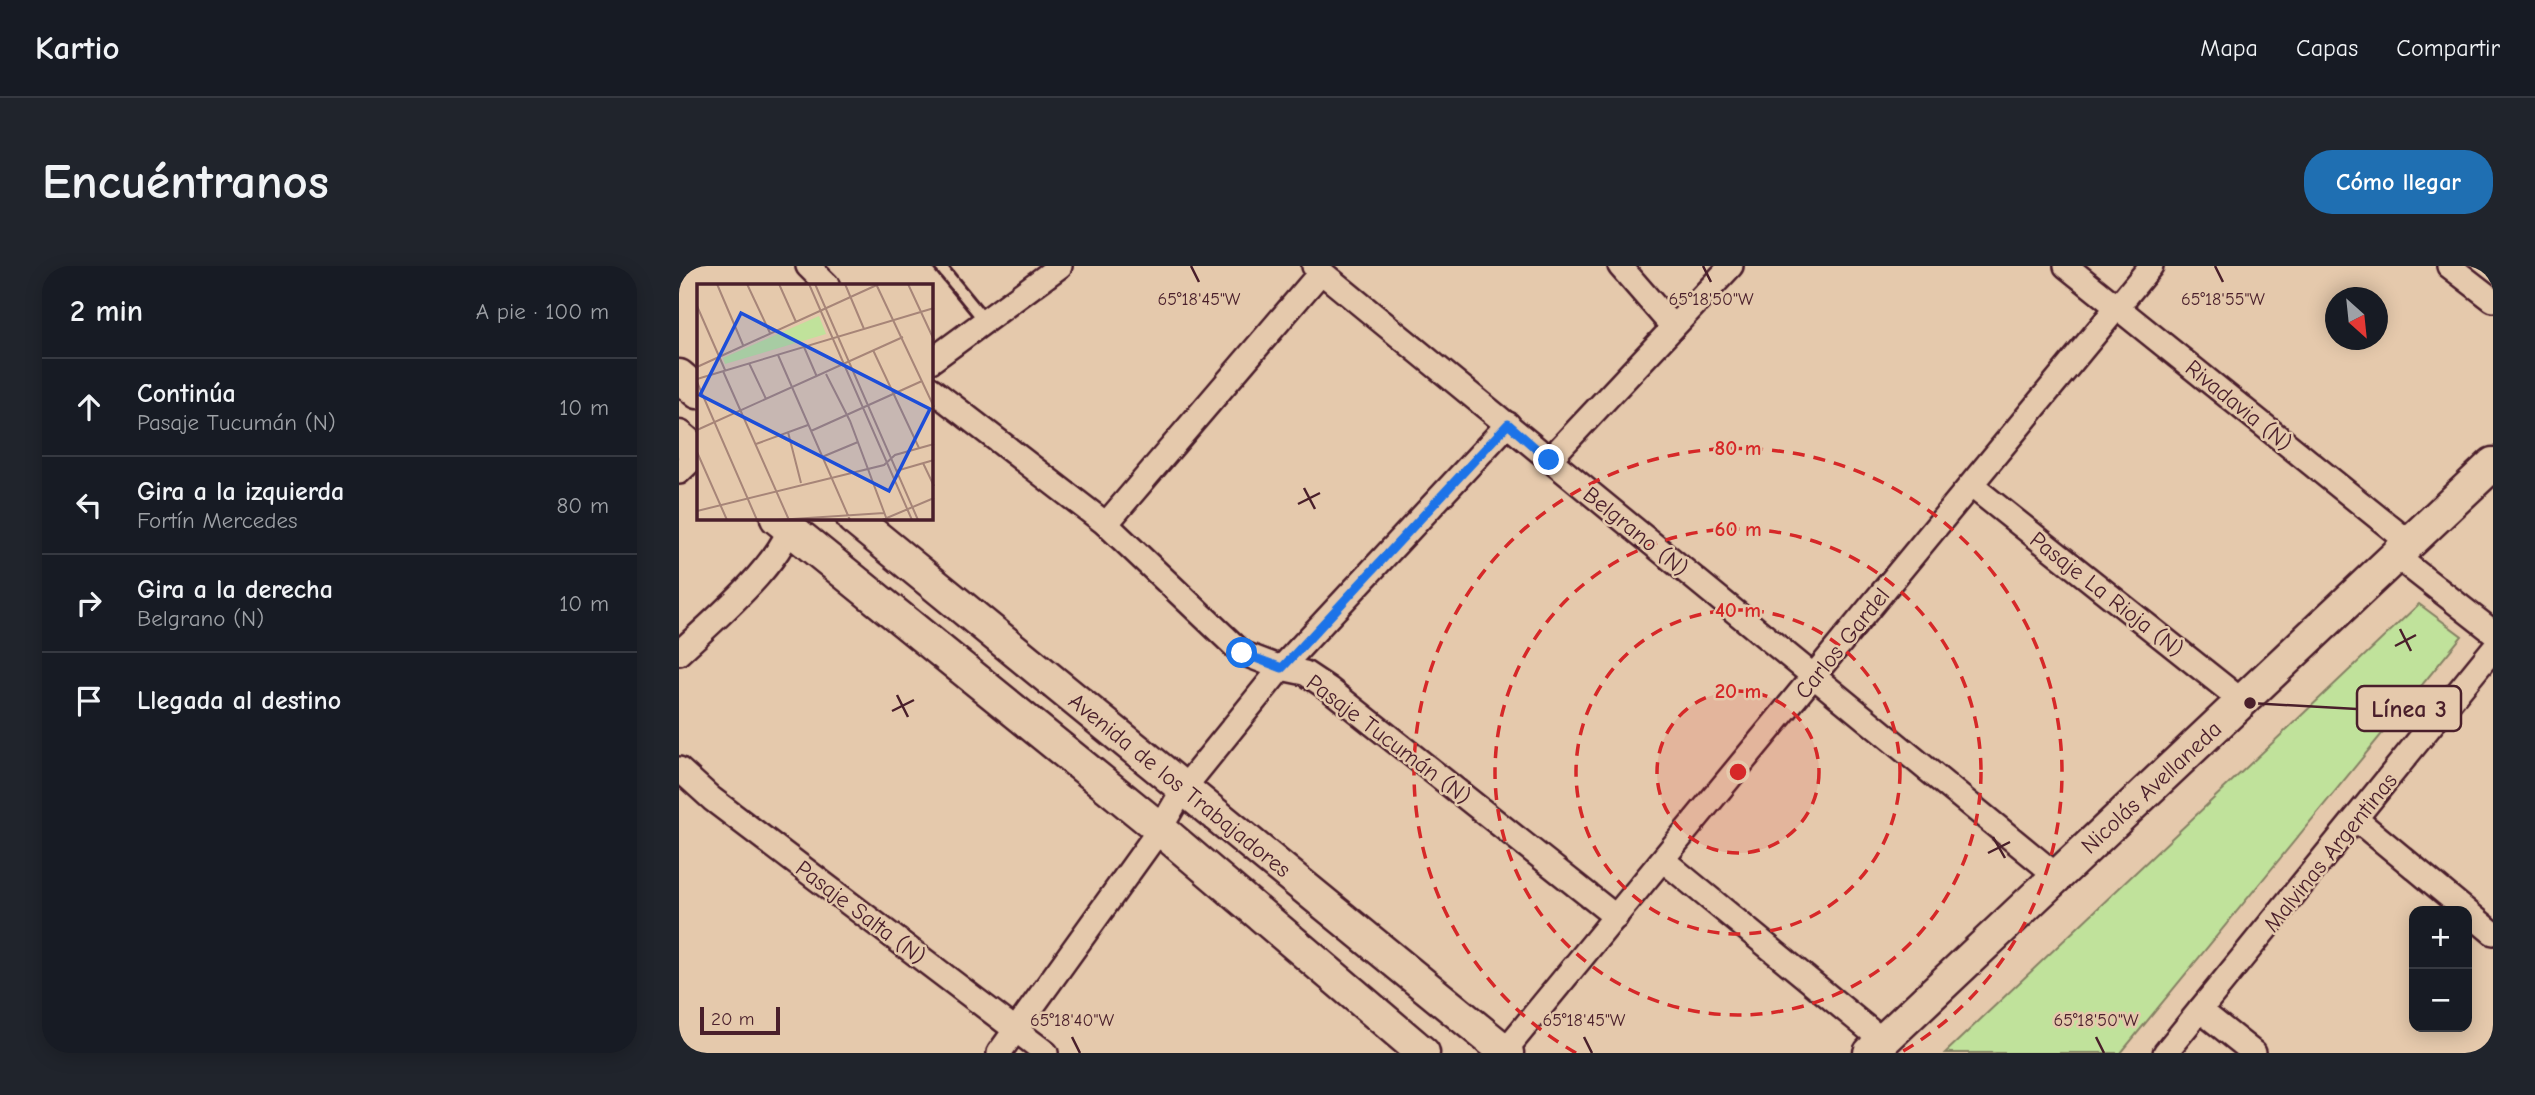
<!DOCTYPE html>
<html lang="es">
<head>
<meta charset="utf-8">
<style>
	:root { --surface:#171b24; --page:#20242c; --text:#f1f3f6; --muted:#9ea1a6; --line:#363941; --accent:#1f6fb2 }
	body { margin:0; font-family:"Comic Neue",sans-serif; background:var(--page); color:var(--text) }
	.controls { position:absolute; right:21px; bottom:21px; display:grid; overflow:hidden; border-radius:14px; box-shadow:0 4px 18px #0003 }
	.controls button { width:63px; height:63px; display:grid; place-items:center; padding:0; border:0; border-bottom:2px solid var(--line); background:var(--surface); color:var(--text); font:35px sans-serif }
	.compass { position:absolute; left:1646px; top:21px; width:63px; height:63px; border-radius:50%; background:var(--surface); box-shadow:0 4px 18px #0003; rotate:153deg }
	.scale { position:absolute; left:21px; bottom:18px; width:80px; box-sizing:border-box; padding-left:7px; border:4px solid #4a1f2b; border-top:0; font-size:19px; line-height:24px; white-space:nowrap; color:#4a1f2b; -webkit-text-stroke:5px #e5c9ac; paint-order:stroke }
	.stop { position:absolute; width:21px; height:21px; margin:-16px; border:5px solid #1a73e8; border-radius:50%; background:#fff }
	.stop.end { background:#1a73e8; border-color:#fff; box-shadow:0 2px 7px #0008 }
	.list { margin:0; padding:0; list-style:none }
	h2 { display:flex; justify-content:space-between; align-items:center; height:91px; margin:0; padding:0 28px; font-size:30px }
	h2 small { font-size:23px; font-weight:400; color:var(--muted) }
	.list li { display:grid; grid-template-columns:46px 1fr auto; gap:21px; align-items:center; box-sizing:border-box; height:98px; padding:0 28px; border-top:2px solid var(--line) }
	.list b { display:block; font-size:26px; white-space:nowrap }
	.list p { margin:0; font-size:23px; white-space:nowrap; color:var(--muted) }
	.list em { font-size:23px; font-style:normal; color:var(--muted) }
	.icon { flex:none; width:38px; height:38px; fill:none; stroke:currentColor; stroke-width:2; stroke-linecap:round; stroke-linejoin:round }
	.map { position:relative; flex:none; width:1814px; height:787px; overflow:hidden; border-radius:28px }
	header { display:flex; align-items:center; gap:42px; box-sizing:border-box; height:98px; padding:0 35px; background:var(--surface); border-bottom:2px solid var(--line) }
	header strong { font-size:33px }
	nav { display:flex; gap:38px; margin-inline-start:auto; font-size:24px }
	.intro { display:flex; align-items:center; justify-content:space-between; box-sizing:border-box; height:168px; padding:0 42px }
	h1 { margin:0; font-size:49px }
	.button { padding:18px 32px; border-radius:28px; background:var(--accent); color:#fff; font-size:24px; font-weight:700 }
	main { display:flex; gap:42px; padding:0 42px }
	aside { flex:1; background:var(--surface); border-radius:28px; box-shadow:0 4px 18px #0003 }
	.map>svg:first-child { display:block }
	.green { fill:#c0e29b; stroke:#858063; stroke-width:2 }
	.lines { fill:none; stroke-linecap:round; stroke-linejoin:round }
	.lane-casing { stroke:#4a1f2b; stroke-width:16 }
	.street-casing { stroke:#4a1f2b; stroke-width:28 }
	.secondary-casing { stroke:#4a1f2b; stroke-width:37 }
	.lane { stroke:#e5c9ac; stroke-width:10 }
	.street { stroke:#e5c9ac; stroke-width:23 }
	.secondary { stroke:#e5c9ac; stroke-width:32 }
	.route { stroke:#1a73e8; stroke-width:9 }
	.ticks { fill:none; stroke:#4a1f2b; stroke-width:2.5 }
	.ring { fill:none; stroke:#d62828; stroke-width:3.5; stroke-dasharray:12 9 }
	.labels { text-anchor:middle; stroke-width:5; stroke-linejoin:round; paint-order:stroke }
	.street-label { font-size:23px; fill:#4a1f2b; stroke:#e5c9ac }
	.inset-road { fill:none; stroke:#a78578; stroke-width:2 }
	.view { fill:#1d4ed8; fill-opacity:0.15; stroke:#1d4ed8; stroke-width:3.5 }
	.inset-edge { fill:none; stroke:#4a1f2b; stroke-width:3.5 }
	.ticks-label { font-size:18px; text-anchor:middle; fill:#4a1f2b; stroke:#e5c9ac; stroke-width:5; stroke-linejoin:round; paint-order:stroke }
	.centre { fill:#d62828; stroke:#e5c9ac; stroke-width:3.5 }
	.ring-label { font-size:21px; text-anchor:middle; font-weight:bold; fill:#d62828; stroke:#e5c9ac; stroke-width:5; stroke-linejoin:round; paint-order:stroke }
	.leader { fill:none; stroke:#4a1f2b; stroke-width:2.5 }
	.callout-dot { fill:#4a1f2b; stroke:#e5c9ac; stroke-width:2.5 }
	.callout { fill:#e5c9ac; stroke:#4a1f2b; stroke-width:2.5 }
	.callout-label { font-size:24px; text-anchor:middle; font-weight:bold; fill:#4a1f2b }
</style>
</head>
<body>
<header>
<strong>Kartio</strong>
<nav><a>Mapa</a><a>Capas</a><a>Compartir</a></nav>
</header>
<div class="intro"><h1>Encuéntranos</h1><a class="button">Cómo llegar</a></div>
<main>
<aside>
<h2>2 min<small>A pie · 100 m</small></h2>
<ul class="list">
<li><svg class="icon" aria-label="ahead" viewBox="0 0 24 24"><path d="M12 20V5M6 11l6-6 6 6"/></svg><div><b>Continúa</b><p>Pasaje Tucumán (N)</p></div><em>10 m</em></li>
<li><svg class="icon" aria-label="left" viewBox="0 0 24 24"><path d="M17 20v-9H6M10 6l-5 5 5 5"/></svg><div><b>Gira a la izquierda</b><p>Fortín Mercedes</p></div><em>80 m</em></li>
<li><svg class="icon" aria-label="right" viewBox="0 0 24 24"><path d="M7 20v-9h11M14 6l5 5-5 5"/></svg><div><b>Gira a la derecha</b><p>Belgrano (N)</p></div><em>10 m</em></li>
<li><svg class="icon" aria-label="arrive" viewBox="0 0 24 24"><path d="M6 21V4h12l-3 4 3 4H6"/></svg><div><b>Llegada al destino</b></div></li>
</ul>
</aside>
<div class="map">
<svg width="1814" height="787" viewBox="0 0 1814 787">
	<rect width="100%" height="100%" fill="#e5c9ac"/>
	<filter id="ink" filterUnits="userSpaceOnUse"><feTurbulence type="fractalNoise" baseFrequency=".0143" numOctaves="2"/><feDisplacementMap in="SourceGraphic" scale="14" xChannelSelector="R" yChannelSelector="G"/><feConvolveMatrix kernelMatrix="1 2 1 2 8 2 1 2 1" color-interpolation-filters="sRGB"/></filter>
	<g filter="url(#ink)">
		<polygon class="green" points="1740,338 1783,370 1442,787 1266,787"/>
		<g class="lines">
			<g class="lane-casing">
				<polyline id="lane" points="261,0 306,55"/>
			</g>
			<g class="street-casing">
				<g id="street">
					<polyline points="129,0 148,19"/>
					<polyline points="635,0 1378,610"/>
					<polyline points="941,0 994,61"/>
					<polyline points="1387,0 1732,278"/>
					<polyline points="1770,0 1814,34"/>
					<polyline points="252,95 381,0"/>
					<polyline points="252,123 427,258 563,387 602,402 626,407 650,423 937,651"/>
					<polyline points="870,194 1052,0"/>
					<polyline points="0,206 19,188"/>
					<polyline points="1293,220 1563,435"/>
					<polyline points="427,258 642,6"/>
					<polyline points="1717,290 1814,366"/>
					<path d="M0 387C31 357 108 294 113 252"/>
					<polyline points="0,503 33,533 367,787"/>
					<polyline points="1678,554 1814,667"/>
					<polyline points="984,594 1204,775"/>
					<polyline points="1521,744 1575,787"/>
					<polyline points="320,787 481,563 505,522 602,402 829,158"/>
					<polyline points="824,787 1472,0"/>
					<polyline points="1486,787 1814,383"/>
				</g>
			</g>
			<g class="secondary-casing">
				<g id="secondary">
					<polyline points="0,110 19,126"/>
					<polyline points="0,171 19,187"/>
					<polyline points="98,252 481,563 744,787"/>
					<polyline points="174,252 828,787"/>
					<polyline points="1191,787 1814,198"/>
				</g>
			</g>
			<use href="#lane" class="lane"/>
			<use href="#street" class="street"/>
			<use href="#secondary" class="secondary"/>
		</g>
	</g>
	<g class="lines" filter="url(#ink)">
		<polyline class="route" points="563,387 603,402 829,158 870,194"/>
	</g>
	<path class="ticks" d="M512 0 520 16M1024 0 1032 16M1536 0 1544 16M625 222 636 243M619 238 641 227M1721 363 1732 385M1716 380 1737 369M218 429 229 451M213 445 235 434M1314 571 1326 592M1309 587 1331 576M393 771 401 787M905 771 913 787M1417 771 1425 787"/>
	<circle cx="1059" cy="506" r="81" fill="#d62828" fill-opacity=".12"/>
	<g class="ring">
		<circle cx="1059" cy="506" r="81"/>
		<circle cx="1059" cy="506" r="162"/>
		<circle cx="1059" cy="506" r="243"/>
		<path d="M897 787A324 324 0 1 1 1221 787"/>
	</g>
	<g class="labels">
		<g class="street-label">
			<text transform="translate(1560 139) rotate(39)" y="8">Rivadavia (N)</text>
			<text transform="translate(957 265) rotate(39)" y="8">Belgrano (N)</text>
			<text transform="translate(1428 328) rotate(38)" y="8">Pasaje La Rioja (N)</text>
			<text transform="translate(1163 377) rotate(-51)" y="8">Carlos Gardel</text>
			<text transform="translate(710 473) rotate(37)" y="8">Pasaje Tucumán (N)</text>
			<text transform="translate(501 519) rotate(39)" y="8">Avenida de los Trabajadores</text>
			<text transform="translate(1472 521) rotate(-43)" y="8">Nicolás Avellaneda</text>
			<text transform="translate(1651 586) rotate(-51)" y="8">Malvinas Argentinas</text>
			<text transform="translate(182 646) rotate(37)" y="8">Pasaje Salta (N)</text>
		</g>
	</g>
	<g transform="translate(18 18)">
		<rect width="236" height="236" fill="#e5c9ac"/>
		<path d="M122 32 129 50 28 80 26 74Z" fill="#c0e29b"/>
		<path class="inset-road" d="M20 0 46 61M50 0 73 49M82 0 99 38M112 0 215 236M118 0 221 236M148 0 167 45M211 0 237 56M180 2 237 123M0 22 28 86M107 63 120 93M176 66 222 164M81 71 153 236M52 79 69 115M0 83 182 0M26 87 92 236M129 90 153 137 190 236M0 95 237 24M0 98 60 236M0 146 206 53M114 147 225 97M91 148 104 199M59 160 111 141M0 168 30 236M125 173 161 158M226 179 237 202M199 187 237 176M0 227 187 181 198 171 237 160M80 236 187 229M185 236 237 214"/>
		<path class="view" d="M44 29 233 125 192 207 3 111Z"/>
		<rect width="236" height="236" class="inset-edge"/>
	</g>
	<g class="ticks-label">
		<text x="520" y="39">65°18'45"W</text>
		<text x="1032" y="39">65°18'50"W</text>
		<text x="1544" y="39">65°18'55"W</text>
		<text x="393" y="760">65°18'40"W</text>
		<text x="905" y="760">65°18'45"W</text>
		<text x="1417" y="760">65°18'50"W</text>
	</g>
	<circle cx="1059" cy="506" r="10" class="centre"/>
	<g class="ring-label">
		<text x="1059" y="189">80 m</text>
		<text x="1059" y="270">60 m</text>
		<text x="1059" y="351">40 m</text>
		<text x="1059" y="432">20 m</text>
	</g>
	<path class="leader" d="M1571 437L1678 443"/>
	<circle class="callout-dot" cx="1571" cy="437" r="7"/>
	<rect class="callout" x="1678" y="420" width="104" height="45" rx="7"/>
	<g class="callout-label">
		<text x="1730" y="451">Línea 3</text>
	</g>
</svg>
<div class="controls">
<button>+</button>
<button>−</button>
</div>
<svg class="compass" viewBox="-18 -18 36 36"><path d="M0-13l5 13h-10z" fill="#e53935"/><path d="M0 13l5-13h-10z" fill="#9ea1a6"/></svg>
<div class="scale">20 m</div>
<div class="stop" style="left:563px;top:387px"></div>
<div class="stop end" style="left:870px;top:194px"></div>
</div>
</main>
</body>
</html>
